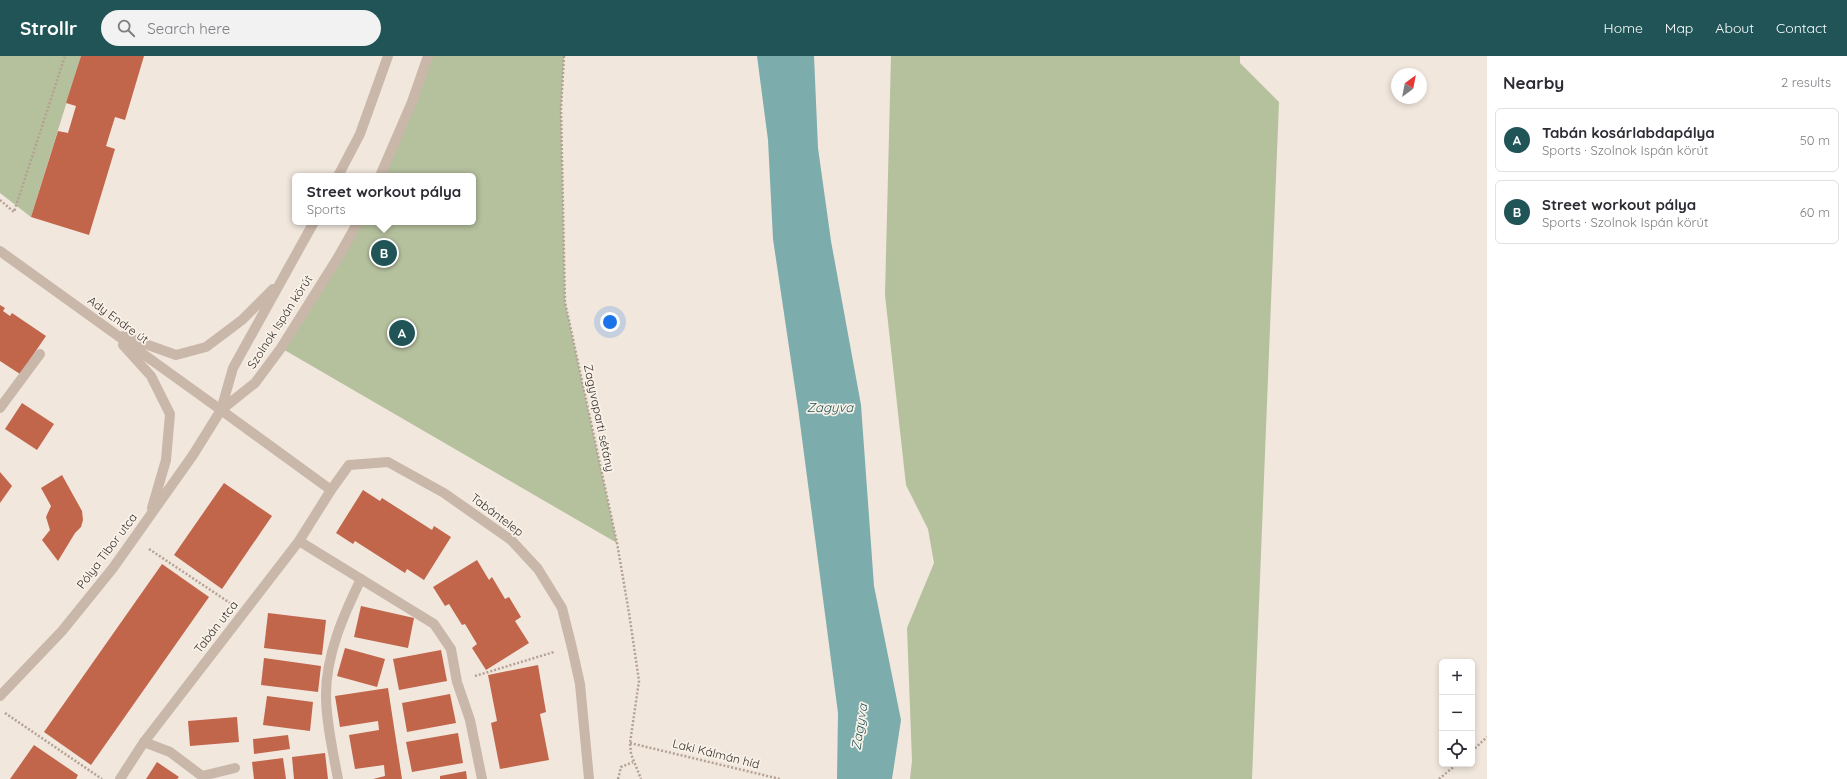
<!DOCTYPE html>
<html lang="en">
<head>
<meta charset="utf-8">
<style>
	:root { --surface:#fff; --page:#f2f2f3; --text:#2b2b33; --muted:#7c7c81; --line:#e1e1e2; --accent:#205457 }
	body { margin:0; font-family:Quicksand,sans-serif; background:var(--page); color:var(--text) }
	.controls { position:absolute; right:12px; bottom:12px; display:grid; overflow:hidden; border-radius:6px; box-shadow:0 2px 6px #0003 }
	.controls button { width:36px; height:36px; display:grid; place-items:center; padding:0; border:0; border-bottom:1px solid var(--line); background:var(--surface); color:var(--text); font:20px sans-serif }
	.compass { position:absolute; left:1391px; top:12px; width:36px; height:36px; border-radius:50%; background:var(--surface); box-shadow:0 2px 6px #0003; rotate:32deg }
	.you { position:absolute; left:610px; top:266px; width:14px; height:14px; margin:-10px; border:3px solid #fff; border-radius:50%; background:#1a73e8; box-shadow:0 0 0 6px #1a73e833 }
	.badge { display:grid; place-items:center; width:26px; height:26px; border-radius:50%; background:var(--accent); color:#fff; font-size:13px; font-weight:700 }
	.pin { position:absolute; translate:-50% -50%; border:2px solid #fff; box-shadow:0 1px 4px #0006 }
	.popup { position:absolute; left:292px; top:117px; width:184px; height:52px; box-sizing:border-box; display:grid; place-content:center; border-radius:6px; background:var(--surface); filter:drop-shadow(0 1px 3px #0005); font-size:13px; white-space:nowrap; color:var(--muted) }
	.popup b { font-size:15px; color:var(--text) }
	.popup::after { content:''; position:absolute; left:50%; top:100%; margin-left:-8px; border:8px solid transparent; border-top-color:var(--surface) }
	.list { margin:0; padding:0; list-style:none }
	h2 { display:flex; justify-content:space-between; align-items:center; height:52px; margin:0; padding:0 16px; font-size:17px }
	h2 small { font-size:13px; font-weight:400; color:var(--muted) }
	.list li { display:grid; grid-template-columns:26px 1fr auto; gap:12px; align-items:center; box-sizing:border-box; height:64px; margin:0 8px 8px; padding:0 8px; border:1px solid var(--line); border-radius:6px }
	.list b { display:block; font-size:15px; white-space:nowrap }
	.list p { margin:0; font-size:13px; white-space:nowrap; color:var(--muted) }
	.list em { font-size:13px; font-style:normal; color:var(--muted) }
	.icon { flex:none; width:22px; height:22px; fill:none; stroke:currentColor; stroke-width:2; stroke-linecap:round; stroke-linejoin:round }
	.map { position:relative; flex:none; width:1487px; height:723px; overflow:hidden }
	header { display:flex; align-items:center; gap:24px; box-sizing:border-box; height:56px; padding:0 20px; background:var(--accent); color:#fff }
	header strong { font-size:19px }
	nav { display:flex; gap:22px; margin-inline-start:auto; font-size:14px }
	.search { width:280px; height:36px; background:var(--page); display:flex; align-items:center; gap:10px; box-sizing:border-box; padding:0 14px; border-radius:22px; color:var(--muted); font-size:15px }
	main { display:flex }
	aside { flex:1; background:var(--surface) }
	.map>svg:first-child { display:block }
	.green { fill:#b5c09d }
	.water { fill:#7dacad }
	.building { fill:#c1654b }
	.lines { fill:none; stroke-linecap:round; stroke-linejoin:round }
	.path { stroke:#b5a194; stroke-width:2.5; stroke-dasharray:2 2; stroke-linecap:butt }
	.service { stroke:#c9b7a9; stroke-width:10 }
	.minor { stroke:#c9b7a9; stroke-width:10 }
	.tertiary { stroke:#c9b7a9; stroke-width:10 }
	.labels { text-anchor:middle; stroke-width:3.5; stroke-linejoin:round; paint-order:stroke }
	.street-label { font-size:12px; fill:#372d29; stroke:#f9f2e9 }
	.water-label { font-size:13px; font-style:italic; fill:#205457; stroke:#f9f2e9 }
</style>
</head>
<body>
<header>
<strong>Strollr</strong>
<div class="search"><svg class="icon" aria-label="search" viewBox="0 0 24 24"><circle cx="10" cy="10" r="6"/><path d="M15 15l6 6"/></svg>Search here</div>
<nav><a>Home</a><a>Map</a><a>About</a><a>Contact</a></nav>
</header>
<main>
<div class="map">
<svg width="1487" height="723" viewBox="0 0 1487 723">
	<rect width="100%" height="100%" fill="#f1e7dd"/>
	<g class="green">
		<polygon points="0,0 81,0 31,161 0,137"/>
		<polygon points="428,0 564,0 561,53 565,246 617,487 281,292 358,166 473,166 473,120 380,120"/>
		<polygon points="891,0 1240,0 1240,7 1279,46 1252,723 910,723 912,705 907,572 934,507 928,473 906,429 885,239"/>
	</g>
	<polygon class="water" points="757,0 814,0 818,92 831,185 861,349 874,530 901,664 892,723 837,723 838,657 798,352 773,183 768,84"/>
	<g class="building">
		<polygon points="81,0 144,0 125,64 115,61 106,90 115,93 89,179 31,161 58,75 68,77 76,50 66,47"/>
		<polygon points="0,249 5,252 3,255 10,260 12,257 46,280 20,318 0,305"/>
		<polygon points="22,347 54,368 37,394 5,373"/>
		<polygon points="0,416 12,430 0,447"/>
		<polygon points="62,419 82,455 83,464 81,471 75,477 58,505 42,484 50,474 46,461 51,450 41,432"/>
		<polygon points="224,427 272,460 222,533 174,499"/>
		<polygon points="363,434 380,445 382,442 432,474 434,470 451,481 424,524 407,513 405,517 355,485 353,488 336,477"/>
		<polygon points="477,504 489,524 492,521 505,543 509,541 521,561 515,565 529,587 486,614 472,592 477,588 465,568 462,569 449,548 445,550 433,531"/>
		<polygon points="162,508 209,541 91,709 44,676"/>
		<polygon points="361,550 414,562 408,592 354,581"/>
		<polygon points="268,557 326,564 322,599 264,592"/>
		<polygon points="345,592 385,603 377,631 337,620"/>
		<polygon points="441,594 447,625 399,634 393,603"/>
		<polygon points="264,602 321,610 318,636 261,629"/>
		<polygon points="538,609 546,656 540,658 549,704 500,713 491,667 497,665 488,619"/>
		<polygon points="388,632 402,723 373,723 385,720 384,709 355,713 349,679 379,674 378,665 340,671 335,640"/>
		<polygon points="450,638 456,667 407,676 402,647"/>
		<polygon points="267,640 313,646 310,675 263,669"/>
		<polygon points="237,661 239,686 190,690 188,665"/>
		<polygon points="458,677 463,707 412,716 406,686"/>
		<polygon points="288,679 290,693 254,698 253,683"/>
		<polygon points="34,689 78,719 76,723 10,723"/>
		<polygon points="325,697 328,723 294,723 292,701"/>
		<polygon points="283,702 286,723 254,723 252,706"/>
		<polygon points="157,706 179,721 177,723 146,723"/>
		<polygon points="466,715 467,723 440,723 440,720"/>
	</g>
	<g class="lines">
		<g class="path">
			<polyline points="564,0 561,53 565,246 617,487 629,557 639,625 630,687 631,698 641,723"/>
			<polyline points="0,144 14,156 65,0"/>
			<polyline points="149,493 230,547"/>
			<polyline points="475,620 554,596"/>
			<polyline points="5,657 102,723"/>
			<polyline points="630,687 780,723"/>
			<polyline points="1472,695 1487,681"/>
			<polyline points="618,723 621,711 633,706"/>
			<polyline points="1439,723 1457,708"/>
		</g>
		<g class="service">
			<polyline points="144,686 170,696 202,720 202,723"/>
			<polyline points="202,720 235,712"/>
		</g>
		<g class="minor">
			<polyline points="0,352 40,298"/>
			<polyline points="221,354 331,434"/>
			<polyline points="299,485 434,568 451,593 457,626 470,664 482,723"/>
			<polyline points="120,723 144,686 299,485 331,434 349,409 388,406 444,437 511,484 538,513 562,552 572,592 580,628 589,723"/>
			<path d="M338 723C333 696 326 666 326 639 326 598 344 558 361 523"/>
		</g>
		<g class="tertiary">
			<polyline points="338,120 360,78 388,0"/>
			<polyline points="380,120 412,46 428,0"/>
			<polyline points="0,195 221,354"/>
			<polyline points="123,280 176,299 206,291 242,264 273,233"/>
			<polyline points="123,289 151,320 170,358 166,404 152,452"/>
			<polyline points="221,354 255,327 281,292 337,203 358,166"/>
			<polyline points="0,640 62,575 113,512 193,399 221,354 233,312 314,166"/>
		</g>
	</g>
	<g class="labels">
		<g class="street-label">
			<text transform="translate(118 264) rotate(36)" y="4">Ady Endre út</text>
			<text transform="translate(280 266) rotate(-57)" y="4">Szolnok Ispán körút</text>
			<text transform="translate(599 362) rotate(78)" y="4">Zagyvaparti sétány</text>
			<text transform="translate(497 459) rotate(37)" y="4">Tabántelep</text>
			<text transform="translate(107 495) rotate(-53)" y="4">Pólya Tibor utca</text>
			<text transform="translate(216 571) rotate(-52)" y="4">Tabán utca</text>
			<text transform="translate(716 698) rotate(14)" y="4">Laki Kálmán híd</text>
		</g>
		<g class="water-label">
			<text x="830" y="356">Zagyva</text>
			<text transform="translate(859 671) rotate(-81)" y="5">Zagyva</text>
		</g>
	</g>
</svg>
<div class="controls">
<button>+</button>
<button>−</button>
<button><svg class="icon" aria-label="locate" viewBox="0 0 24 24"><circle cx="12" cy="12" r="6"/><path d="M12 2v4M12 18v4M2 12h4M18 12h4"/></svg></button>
</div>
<svg class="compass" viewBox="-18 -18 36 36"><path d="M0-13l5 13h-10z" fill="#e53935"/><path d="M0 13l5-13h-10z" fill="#7c7c81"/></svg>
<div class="you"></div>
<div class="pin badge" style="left:402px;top:277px">A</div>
<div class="pin badge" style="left:384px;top:197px">B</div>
<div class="popup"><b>Street workout pálya</b>Sports</div>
</div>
<aside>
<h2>Nearby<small>2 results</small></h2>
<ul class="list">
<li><span class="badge">A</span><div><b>Tabán kosárlabdapálya</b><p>Sports · Szolnok Ispán körút</p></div><em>50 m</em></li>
<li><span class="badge">B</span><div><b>Street workout pálya</b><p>Sports · Szolnok Ispán körút</p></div><em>60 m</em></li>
</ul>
</aside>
</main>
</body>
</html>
